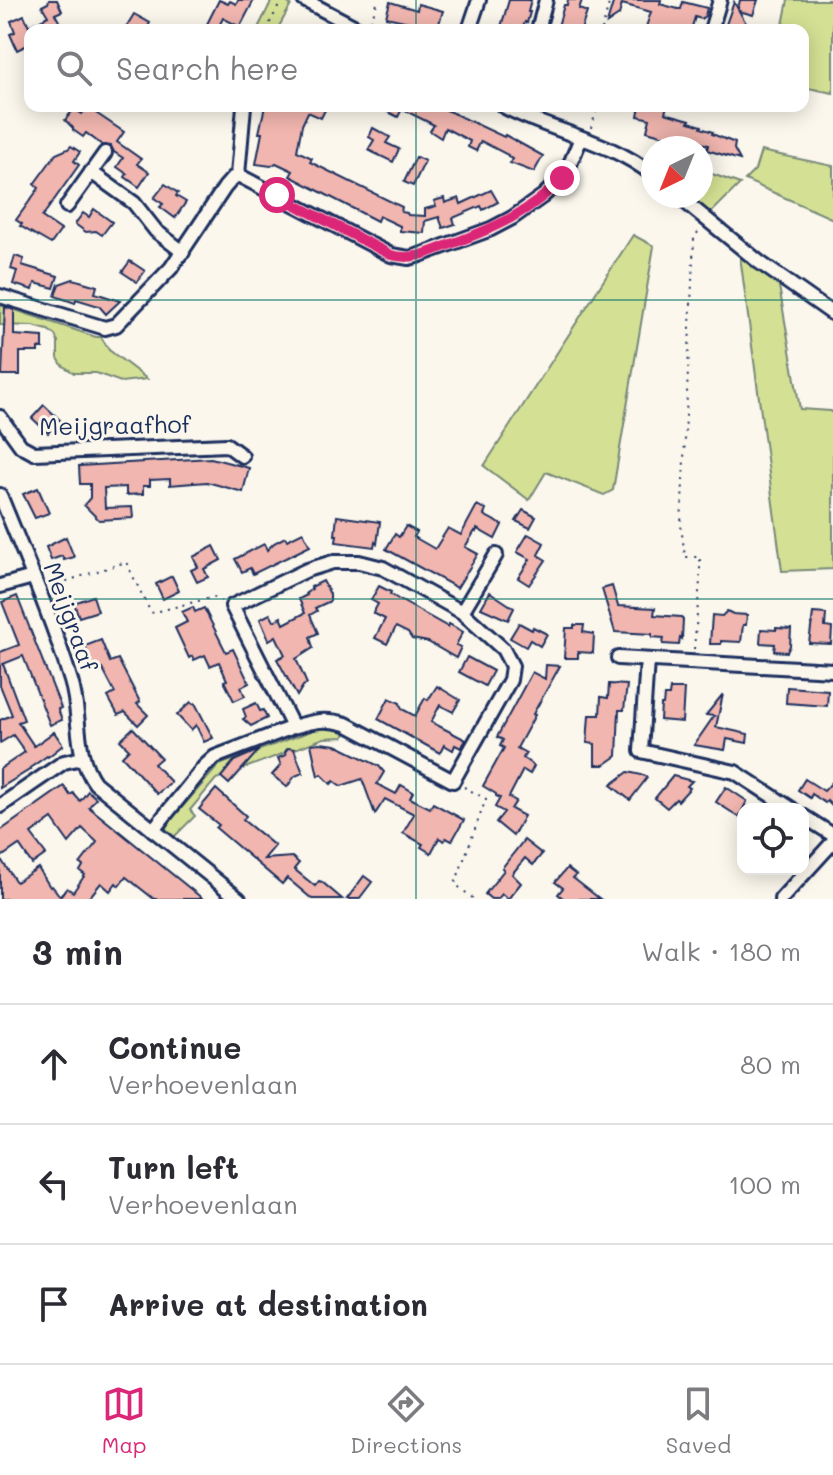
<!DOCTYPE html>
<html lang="en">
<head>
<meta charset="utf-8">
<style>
	:root { --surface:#fff; --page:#f2f2f3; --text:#2b2b33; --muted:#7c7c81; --line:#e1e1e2; --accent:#db2777 }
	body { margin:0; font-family:Mali,sans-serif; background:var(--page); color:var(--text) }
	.controls { position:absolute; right:24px; bottom:24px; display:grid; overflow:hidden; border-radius:16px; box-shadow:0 4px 20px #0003 }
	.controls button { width:72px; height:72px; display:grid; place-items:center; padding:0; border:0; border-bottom:2px solid var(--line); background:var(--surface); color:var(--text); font:40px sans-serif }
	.compass { position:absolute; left:641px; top:136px; width:72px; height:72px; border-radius:50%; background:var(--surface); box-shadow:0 4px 20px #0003; rotate:223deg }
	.stop { position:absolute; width:24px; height:24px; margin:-18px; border:6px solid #db2777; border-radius:50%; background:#fff }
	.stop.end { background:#db2777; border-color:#fff; box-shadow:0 2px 8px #0008 }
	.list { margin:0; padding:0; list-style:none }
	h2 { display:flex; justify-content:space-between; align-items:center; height:104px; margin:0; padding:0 32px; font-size:34px }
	h2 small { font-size:26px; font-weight:400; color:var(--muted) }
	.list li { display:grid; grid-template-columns:52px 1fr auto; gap:24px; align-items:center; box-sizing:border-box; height:120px; padding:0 32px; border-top:2px solid var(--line) }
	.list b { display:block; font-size:30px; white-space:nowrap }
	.list p { margin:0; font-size:26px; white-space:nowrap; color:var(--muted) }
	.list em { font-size:26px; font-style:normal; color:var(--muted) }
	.icon { flex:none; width:44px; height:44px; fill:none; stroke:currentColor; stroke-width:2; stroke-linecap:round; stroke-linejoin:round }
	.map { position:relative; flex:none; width:833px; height:899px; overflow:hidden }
	.search { position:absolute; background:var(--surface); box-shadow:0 4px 20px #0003; left:24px; right:24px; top:24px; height:88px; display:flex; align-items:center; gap:20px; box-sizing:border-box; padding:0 28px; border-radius:16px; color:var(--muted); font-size:30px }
	.sheet { height:464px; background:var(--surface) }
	nav { display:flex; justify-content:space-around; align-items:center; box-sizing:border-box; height:112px; border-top:2px solid var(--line); background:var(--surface); font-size:22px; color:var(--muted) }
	nav a { display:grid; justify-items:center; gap:4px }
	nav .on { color:var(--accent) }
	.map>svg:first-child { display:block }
	.green { fill:#d4e194; stroke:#788879; stroke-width:2 }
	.building { fill:#f1b6af; stroke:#1b2f5e; stroke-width:2; fill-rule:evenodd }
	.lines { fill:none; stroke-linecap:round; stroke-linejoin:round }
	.minor-casing { stroke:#1b2f5e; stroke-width:18 }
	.path { stroke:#1b2f5e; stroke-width:2; stroke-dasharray:2 6; stroke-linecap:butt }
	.minor { stroke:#fbf7ec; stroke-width:12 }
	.route { stroke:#db2777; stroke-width:10 }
	.grid { fill:none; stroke:#0f766e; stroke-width:2; stroke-opacity:0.55 }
	.labels { text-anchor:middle; stroke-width:6; stroke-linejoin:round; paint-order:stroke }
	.street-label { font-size:24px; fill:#1b2f5e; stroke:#fbf7ec }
</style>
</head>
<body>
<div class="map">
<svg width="833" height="899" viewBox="0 0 833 899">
	<rect width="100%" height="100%" fill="#fbf7ec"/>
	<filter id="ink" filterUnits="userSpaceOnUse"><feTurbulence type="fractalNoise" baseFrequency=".0125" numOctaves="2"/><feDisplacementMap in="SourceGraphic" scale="16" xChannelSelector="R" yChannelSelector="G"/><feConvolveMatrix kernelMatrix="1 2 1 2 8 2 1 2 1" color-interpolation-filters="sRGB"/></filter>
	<g filter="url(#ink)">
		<g class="green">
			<polygon points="272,0 282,0 291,5 277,30 257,30"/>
			<polygon points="788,0 833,0 833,93 803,87 803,30 782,30"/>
			<polygon points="761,151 833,166 833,219 745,180 755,170"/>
			<polygon points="701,170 740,184 708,216 684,196 701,196"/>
			<polygon points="633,235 654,246 613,490 604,495 546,472 529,500 484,466"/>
			<polygon points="740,256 779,286 800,409 831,411 833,414 833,569 782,571"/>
			<polygon points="0,305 96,337 101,337 109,350 147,379 121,382 96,373 74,373 62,365 58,358 58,342 55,335 48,330 33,326 0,325"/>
			<polygon points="330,724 347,733 343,737 324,738 216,779 190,810 195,816 174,837 168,833 166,827 170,821 219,765"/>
		</g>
		<g class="building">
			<polygon points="49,0 57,0 62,11 55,14 64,30 30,30 30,44 17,50 10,34 15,32 11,21 24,15 29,26 48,16 42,6 48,3"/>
			<polygon points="219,0 228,4 230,1 236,4 238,0 254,0 240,27 223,18 217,30 204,30"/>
			<polygon points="509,0 531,0 528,12 530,12 527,23 525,22 522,30 500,30"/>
			<polygon points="568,0 582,0 579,9 587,12 581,30 557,30 564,5 567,5"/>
			<polygon points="614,0 661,0 660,4 678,9 681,9 683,2 707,8 705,16 701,19 695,17 691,30 645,30 651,12 622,4 619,15 607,23"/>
			<polygon points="740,0 758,0 753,15 739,11 750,30 724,30 734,2 738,9"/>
			<polygon points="390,2 417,10 418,4 443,11 437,30 421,30 423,25 386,17"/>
			<polygon points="134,14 150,23 146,30 132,30 126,27"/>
			<polygon points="265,106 327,106 321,118 308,112 302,125 297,151 312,158 310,162 402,207 401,212 407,213 408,215 425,216 425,209 436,206 434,201 444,198 445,203 459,198 461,204 491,190 498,202 483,210 481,206 453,218 455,224 443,228 439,217 425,221 424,233 400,231 400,226 379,216 377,221 290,176 293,171 276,163 271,166 256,164 262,133 259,133"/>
			<polygon points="376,106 438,106 504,137 505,135 543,156 534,172 510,163 512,159 508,157 508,155 481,141 476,151 468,147 470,141 445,128 441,138 430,131 434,125 402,109 398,117"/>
			<polygon points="640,106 667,106 665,113 690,120 689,122 702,126 701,128 713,132 712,134 735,143 734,149 740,160 707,150 708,145 690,140 689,143 647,131 650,119 638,116"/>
			<polygon points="87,107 124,132 117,142 141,159 137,164 149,172 139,187 125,177 127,174 117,167 123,158 114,152 111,146 102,145 86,133 83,137 73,130 73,128 65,120 74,109 82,114"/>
			<polygon points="373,128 390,137 386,143 399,149 393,162 368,150 374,140 369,137"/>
			<polygon points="71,146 80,152 74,161 79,165 42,217 61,230 51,244 20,226 22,224 16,220 39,188 34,184 56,154 68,149"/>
			<polygon points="416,157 425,161 413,186 404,182"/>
			<polygon points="165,184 178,193 176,196 186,202 175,218 160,207 163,204 154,198"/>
			<polygon points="94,209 112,222 102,235 96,231 86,232 75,224 83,213 89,217"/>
			<polygon points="15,256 24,259 22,265 58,276 54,288 35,283 33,290 13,284 17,271 11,269"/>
			<polygon points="130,261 145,271 137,282 122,272"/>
			<polygon points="73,279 97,286 95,293 120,301 106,314 99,306 76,299 75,303 55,296 59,284"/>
			<polygon points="5,307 14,310 14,335 43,337 43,348 38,348 38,352 20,352 20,375 2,375"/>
			<polygon points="44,405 60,420 48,433 32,418"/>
			<polygon points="211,458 249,468 243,492 207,482 194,483 193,481 193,483 170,485 170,479 150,480 150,486 143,486 143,494 126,495 126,487 104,488 105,508 132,507 133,518 99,520 84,505 90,498 90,484 80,484 79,466"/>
			<polygon points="38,488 49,513 35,518 23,494"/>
			<polygon points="477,505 486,510 484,515 502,525 495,539 477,529 476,532 475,531 465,547 478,554 457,588 386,549 395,534 399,537 406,526 417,532 414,537 435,549 448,528 461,535"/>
			<polygon points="523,510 536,517 530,528 516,521"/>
			<polygon points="337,516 380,522 377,544 375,542 374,547 336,542 337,535 335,535"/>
			<polygon points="303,532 310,546 253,574 250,568 242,572 235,559 264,544 267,550 274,543 285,537 287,540"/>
			<polygon points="528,534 544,543 538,555 546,560 529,585 518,578 530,559 517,552"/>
			<polygon points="66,537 74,557 64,560 62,556 51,560 46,547"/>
			<polygon points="214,546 221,560 204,569 208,577 197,582 191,570 198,567 193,557"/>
			<polygon points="172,576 179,591 163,599 156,584"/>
			<polygon points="323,581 330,594 330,601 315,608 317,611 310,615 318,633 310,637 313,648 296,659 307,684 303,686 297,696 277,659 285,655 276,636 269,640 260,619 270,614 274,621 281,617 284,624 305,613 299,599 307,595 306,593 312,589 311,587"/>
			<polygon points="379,586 391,592 390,594 398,599 448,627 449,624 463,632 456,645 461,647 456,658 428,642 412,639 408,633 396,627 387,644 375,638 385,619 373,613 378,604 371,600"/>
			<polygon points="612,586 618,606 655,608 654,615 681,617 683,619 682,639 680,638 679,645 663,644 664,638 652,637 652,634 615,632 602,589"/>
			<polygon points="490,592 514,608 508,620 481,608"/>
			<polygon points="17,596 61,708 58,709 62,720 50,725 23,656 3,664 24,720 18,722 34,746 54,732 63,745 48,757 47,756 30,768 31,769 0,788 0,769 25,752 13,735 0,743 0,720 12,715 0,685 0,652 19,645 2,602"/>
			<polygon points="93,596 98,611 79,617 74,603"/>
			<polygon points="193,607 195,612 204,608 226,652 233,649 249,683 241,687 245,696 234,701 224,681 227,680 219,662 210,666 205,655 194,660 192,656 189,658 175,628 187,622 182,612"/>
			<polygon points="727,611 733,614 747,615 746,625 743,625 741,642 721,641 721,644 710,644 712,615 722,616"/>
			<polygon points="813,613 826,614 825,627 832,628 831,644 809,643"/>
			<polygon points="519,623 532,630 533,627 547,634 540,646 530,640 526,647 510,638"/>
			<polygon points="574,625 584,625 583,632 594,634 593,653 578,652 578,658 564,658 566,628 574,628"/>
			<polygon points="776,628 791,629 790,646 787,652 774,651 775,644 760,643 761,629 776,630"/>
			<polygon points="101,640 110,662 118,659 140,702 137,704 148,715 138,725 125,712 118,715 108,697 115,693 102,668 95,671 85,646"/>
			<polygon points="467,657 493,671 485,686 459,672"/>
			<polygon points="546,665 560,666 533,714 535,715 517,748 526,753 523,758 534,766 530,774 523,770 509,797 516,801 511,809 524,816 513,836 496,822 504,812 495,807 500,798 496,796 496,794 483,786 504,748 500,746 503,740 497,737 532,672 545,679"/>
			<polygon points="609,684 627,685 624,710 619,710 617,756 604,765 595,765 595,744 587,743 589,715 600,715 601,697 608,698"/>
			<polygon points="437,686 460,700 453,712 440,705 431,722 466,740 461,748 455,745 453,750 444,745 440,753 378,719 389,698 400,703 402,709 415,716 425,698 428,700"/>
			<polygon points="787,687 828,690 827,706 786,703"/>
			<polygon points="670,689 684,689 682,722 660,720 661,705 663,705 664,696 669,696"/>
			<polygon points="723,694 716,727 748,734 747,743 727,739 725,750 694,745 714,716 706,715"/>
			<polygon points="191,702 193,704 195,703 213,738 204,742 196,725 191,730 177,715"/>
			<polygon points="256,703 260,711 263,710 267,718 251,726 243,719 246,717 243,709"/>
			<polygon points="133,728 161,758 154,764 171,782 157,794 122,756 129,749 120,740"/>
			<polygon points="320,743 336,745 379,766 384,772 377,784 396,794 401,785 413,792 410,798 430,808 433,803 464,820 452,841 446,838 444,841 439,838 431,853 421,847 423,844 403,833 414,814 385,799 375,814 362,779 341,786 334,781 331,784 321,774 318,776 311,744"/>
			<polygon points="288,748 294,749 303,773 295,776 287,787 272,775 281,765 278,758 286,755 285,752"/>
			<polygon points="259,750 229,784 221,777 234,761"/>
			<polygon points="628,772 646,776 647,778 630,800 611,785"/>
			<polygon points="673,776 692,781 687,786 690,788 678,801 676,799 667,808 655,798"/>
			<polygon points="805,779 824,791 833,781 833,807 827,801 825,803 812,794 810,798 798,790"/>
			<path d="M64 786 70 795 73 793 80 801 88 791 96 798 89 807 203 899H154L126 877 119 886 116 883 110 891 101 883 88 899H0V831ZM52 819 69 843 82 828 97 842 80 864 83 866 80 871 85 875 73 892 67 888 60 896 52 886 50 887 38 868 16 882 0 858 19 845 32 864 46 854 31 834Z"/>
			<polygon points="726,787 747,801 739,817 716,802"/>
			<polygon points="216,789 246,816 243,820 275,846 264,859 292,857 299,863 294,869 315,886 319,881 322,882 342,899 312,899 287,878 282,884 216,828 219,825 199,809"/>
			<polygon points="524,840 542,854 533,865 525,858 512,874 521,883 508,899 502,894 498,899 491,899 485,894 504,870 502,868"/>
			<polygon points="567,868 576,875 573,878 600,899 564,899 558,894 563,888 555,882"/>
			<polygon points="364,876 372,882 359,899 347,899"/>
		</g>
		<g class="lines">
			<g class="minor-casing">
				<g id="minor">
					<polyline points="304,0 361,30"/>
					<polyline points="469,30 479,0"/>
					<polyline points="538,30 546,0"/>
					<polyline points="711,30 720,0"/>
					<path d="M503 106C551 132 610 140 653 175"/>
					<polyline points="91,172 134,203 156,231 183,252"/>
					<polyline points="238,175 391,255 409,258 417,256 491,229 512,218 543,196 562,178 567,171 581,138"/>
					<polyline points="238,175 244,106"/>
					<polyline points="678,196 759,262 833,314"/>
					<polyline points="67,206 105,153"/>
					<polyline points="0,296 105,328 116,325 171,268 225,187 233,178 238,175"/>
					<polyline points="0,417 21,446 34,453 227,445 242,456"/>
					<path d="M0 495C25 557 52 618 71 681 82 715 73 753 95 783L239 899"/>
					<polyline points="0,586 33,577"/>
					<polyline points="462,612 496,555"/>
					<polyline points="618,658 833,670"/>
					<polyline points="647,660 641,751 735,772 792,809"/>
					<polyline points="0,806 64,762 82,758"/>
					<polyline points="803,816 833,835"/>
					<path d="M153 830 204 767 215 757 293 727 232 606 307 570 333 562H359L383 568 462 612 503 649 512 666 510 680 453 781 346 724C325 718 314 721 293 727"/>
					<polyline points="781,899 833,842"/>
				</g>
			</g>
			<g class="path">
				<polyline points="371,21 378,0"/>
				<polyline points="266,30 282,0"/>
				<polyline points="602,30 610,0"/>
				<polyline points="591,128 598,106"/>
				<polyline points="51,586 126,562 151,613 214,597 221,601"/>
				<polyline points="694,649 700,581 700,557 685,557 681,526 694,238 700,229"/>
				<polyline points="464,787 486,799 455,884 474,899"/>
			</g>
			<use href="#minor" class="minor"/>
		</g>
	</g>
	<g class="lines" filter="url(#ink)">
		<path class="route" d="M277 195 391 255C414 261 430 252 451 244 492 229 532 212 562 178"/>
	</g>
	<path class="grid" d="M416 0V30M416 106V899M0 300H833M0 599H833"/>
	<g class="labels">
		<g class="street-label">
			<text transform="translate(115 426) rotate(-1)" y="8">Meijgraafhof</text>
			<text transform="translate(70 617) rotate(70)" y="8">Meijgraaf</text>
		</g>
	</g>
</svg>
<div class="controls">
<button><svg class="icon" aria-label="locate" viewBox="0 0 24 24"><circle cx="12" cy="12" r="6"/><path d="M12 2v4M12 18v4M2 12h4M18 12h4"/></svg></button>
</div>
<svg class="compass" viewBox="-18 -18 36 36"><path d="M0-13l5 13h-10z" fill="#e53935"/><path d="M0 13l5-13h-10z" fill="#7c7c81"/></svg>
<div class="stop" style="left:277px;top:195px"></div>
<div class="stop end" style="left:562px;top:178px"></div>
<div class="search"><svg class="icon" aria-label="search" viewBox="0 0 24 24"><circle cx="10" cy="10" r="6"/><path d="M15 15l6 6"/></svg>Search here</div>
</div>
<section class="sheet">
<h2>3 min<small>Walk · 180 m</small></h2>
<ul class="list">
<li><svg class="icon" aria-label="ahead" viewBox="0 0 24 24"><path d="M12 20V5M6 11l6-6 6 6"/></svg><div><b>Continue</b><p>Verhoevenlaan</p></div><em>80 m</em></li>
<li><svg class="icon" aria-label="left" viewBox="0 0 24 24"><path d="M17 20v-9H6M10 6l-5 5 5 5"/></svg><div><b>Turn left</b><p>Verhoevenlaan</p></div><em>100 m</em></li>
<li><svg class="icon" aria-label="arrive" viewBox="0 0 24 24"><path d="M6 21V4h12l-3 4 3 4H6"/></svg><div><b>Arrive at destination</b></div></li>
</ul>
</section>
<nav>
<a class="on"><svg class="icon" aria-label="map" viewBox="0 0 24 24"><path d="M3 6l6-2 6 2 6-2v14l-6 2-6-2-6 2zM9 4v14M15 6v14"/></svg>Map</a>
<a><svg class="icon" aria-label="directions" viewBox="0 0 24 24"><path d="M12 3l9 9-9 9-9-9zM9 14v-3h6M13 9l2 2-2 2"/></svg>Directions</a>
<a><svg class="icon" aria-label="saved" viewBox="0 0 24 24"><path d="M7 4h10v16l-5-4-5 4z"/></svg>Saved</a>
</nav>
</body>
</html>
